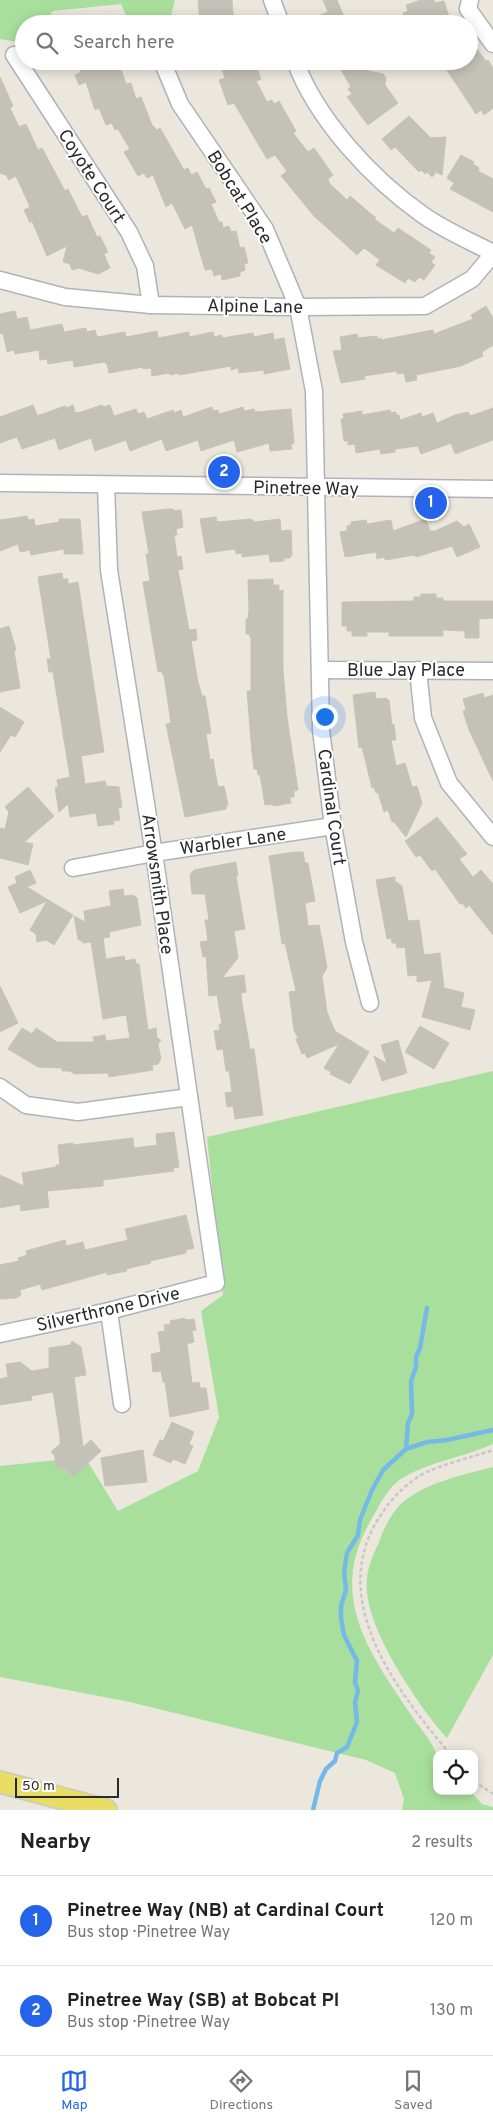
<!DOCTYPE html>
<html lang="en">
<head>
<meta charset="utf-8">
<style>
	:root { --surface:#fff; --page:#f6f6f6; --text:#222; --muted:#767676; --line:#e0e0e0; --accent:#2563eb }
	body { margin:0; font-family:Overpass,sans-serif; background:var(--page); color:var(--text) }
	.controls { position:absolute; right:15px; bottom:15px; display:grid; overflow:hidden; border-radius:10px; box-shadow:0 2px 12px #0003 }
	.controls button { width:45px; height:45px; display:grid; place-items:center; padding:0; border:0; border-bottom:1px solid var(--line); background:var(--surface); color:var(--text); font:25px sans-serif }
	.scale { position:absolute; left:15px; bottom:12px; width:104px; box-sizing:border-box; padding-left:5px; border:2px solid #2a2a2a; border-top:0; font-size:14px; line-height:18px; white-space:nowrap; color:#2a2a2a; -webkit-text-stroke:4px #fff; paint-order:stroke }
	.you { position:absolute; left:324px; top:716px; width:18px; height:18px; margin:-12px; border:4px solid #fff; border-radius:50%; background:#1a73e8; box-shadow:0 0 0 8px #1a73e833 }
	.badge { display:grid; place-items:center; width:32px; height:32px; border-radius:50%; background:var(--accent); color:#fff; font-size:16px; font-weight:700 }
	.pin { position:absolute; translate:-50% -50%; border:2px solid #fff; box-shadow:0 1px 5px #0006 }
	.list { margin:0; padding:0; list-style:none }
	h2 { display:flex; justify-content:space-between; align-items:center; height:65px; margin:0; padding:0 20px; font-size:21px }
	h2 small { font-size:16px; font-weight:400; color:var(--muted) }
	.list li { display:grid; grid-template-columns:32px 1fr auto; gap:15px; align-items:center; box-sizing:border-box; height:90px; padding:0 20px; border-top:1px solid var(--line) }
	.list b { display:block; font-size:19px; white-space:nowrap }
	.list p { margin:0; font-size:16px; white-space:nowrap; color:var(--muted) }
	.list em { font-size:16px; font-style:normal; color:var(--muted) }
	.icon { flex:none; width:28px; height:28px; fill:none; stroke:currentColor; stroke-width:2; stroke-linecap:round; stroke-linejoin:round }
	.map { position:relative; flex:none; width:493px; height:1810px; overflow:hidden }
	.search { position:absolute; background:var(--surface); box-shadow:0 2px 12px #0003; left:15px; right:15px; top:15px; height:55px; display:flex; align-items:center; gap:12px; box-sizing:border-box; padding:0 18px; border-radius:28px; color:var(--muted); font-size:19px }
	.sheet { height:245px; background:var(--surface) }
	nav { display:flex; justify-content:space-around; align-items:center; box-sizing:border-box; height:70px; border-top:1px solid var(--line); background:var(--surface); font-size:14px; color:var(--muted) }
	nav a { display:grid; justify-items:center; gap:2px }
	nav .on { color:var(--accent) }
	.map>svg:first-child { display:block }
	.green { fill:#a9df9c }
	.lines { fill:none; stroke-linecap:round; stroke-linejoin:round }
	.stream { stroke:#75b9e8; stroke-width:4.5 }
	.building { fill:#c4c1b8; stroke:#c7c3b7 }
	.minor-casing { stroke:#b0b1bd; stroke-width:19 }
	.major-casing { stroke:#c8c8c8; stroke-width:24 }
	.path { stroke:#c8c8c8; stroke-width:2.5; stroke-dasharray:4 2.5; stroke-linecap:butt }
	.minor { stroke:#fff; stroke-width:16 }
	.major { stroke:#e9dd64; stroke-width:21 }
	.labels { text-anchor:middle; stroke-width:4; stroke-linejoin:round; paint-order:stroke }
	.street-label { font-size:18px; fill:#2a2a2a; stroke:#fff }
</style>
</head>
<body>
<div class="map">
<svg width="493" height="1810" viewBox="0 0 493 1810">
	<rect width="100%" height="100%" fill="#ebe7dd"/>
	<g class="green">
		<polygon points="0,0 175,0 169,24 130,24 121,4 53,11 43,24 24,24 24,43 0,39"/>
		<path d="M493 1071V1444C464 1457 432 1461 404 1477 387 1487 380 1505 370 1522 328 1595 368 1651 409 1712 417 1725 431 1739 436 1753 440 1763 437 1780 437 1791H470L482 1804 493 1807V1810H402L404 1799 395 1773 366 1760 130 1702 0 1677V1466L85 1457 118 1511 198 1471 219 1417 201 1311 223 1295 207 1137Z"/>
		<path d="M493 1467V1655L447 1738C418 1705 361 1623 367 1578 368 1566 374 1553 379 1542 384 1528 391 1513 402 1503 426 1482 463 1475 493 1467Z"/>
	</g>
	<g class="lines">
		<g class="stream">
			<polyline points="406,1449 408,1423 412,1414 411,1381 416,1367 416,1357 420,1348 427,1308"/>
			<polyline points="313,1810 320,1781 326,1769 335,1761 337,1753 347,1747 357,1722 355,1702 358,1691 355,1682 357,1661 344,1635 341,1618 341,1606 346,1590 344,1572 347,1553 358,1535 360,1520 372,1490 383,1470 406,1449 427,1442 447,1440 493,1430"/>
		</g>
	</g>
	<g class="building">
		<polygon points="198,0 232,0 234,24 200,24"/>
		<polygon points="323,0 337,0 347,24 300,24 328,12"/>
		<polygon points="421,0 434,0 435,3 444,1 451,24 410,24 405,20 403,13 408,11 406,5"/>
		<polygon points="469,39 486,61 488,60 493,68 493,108 484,115 481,110 476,114 441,61 469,61"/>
		<polygon points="87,61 118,61 126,84 131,83 136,99 141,97 152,125 157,130 160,128 184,170 188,168 191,175 197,172 206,189 209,188 216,202 211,204 219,222 222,222 223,228 229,226 231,232 236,231 240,248 244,247 248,263 244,264 245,270 240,272 240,276 222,280 221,274 214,276 212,269 205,270 192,225 185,229 172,203 166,207 153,175 147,178 144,173 138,176 124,152 130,149 118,129 115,130 112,123 106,125 99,108 95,110 86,82 79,85 75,75 81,72 78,64"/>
		<polygon points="219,61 254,61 261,79 256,81 267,102 272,100 274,104 279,101 296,131 293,133 308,152 314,148 333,175 328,179 330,184 347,200 350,196 376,218 374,219 394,233 398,228 431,250 429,253 435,257 431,262 435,265 424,280 419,277 415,282 408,278 405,283 376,265 380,260 364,248 357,255 314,216 281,176 287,171 275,155 267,159 234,103 228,105 219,80 225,78"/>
		<polygon points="336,61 368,61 355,68 383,74 386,78 385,85 398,103 368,125 347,97 352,94 348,89 351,87"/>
		<polygon points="0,77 13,106 10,108 19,127 26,124 38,150 42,148 65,191 68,189 82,217 87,215 97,237 100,236 108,252 104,254 110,268 98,274 79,268 72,270 70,264 63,262 67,246 47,256 32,221 30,223 24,210 30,207 16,176 9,180 6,175 0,173"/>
		<polygon points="409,116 431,138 446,137 442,175 436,172 432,177 427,172 425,174 421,170 419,172 395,147 391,150 382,139"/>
		<polygon points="461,155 474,162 473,164 479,168 478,171 493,179 493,212 450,189 454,183 447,178"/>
		<polygon points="486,306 493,318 493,345 482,352 483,356 461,366 416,375 417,380 406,382 404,373 397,374 397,371 364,376 365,379 341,383 333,351 342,350 340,337 357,334 358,338 377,336 377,339 381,338 381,340 433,330 434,334 473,319 471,315"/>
		<polygon points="15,311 17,319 27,317 30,330 62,324 64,332 86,328 87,332 95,330 97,337 125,332 126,337 157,331 158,338 189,332 189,337 213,332 214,337 222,335 222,338 253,333 254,337 273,333 274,340 284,338 290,369 264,374 264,370 239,373 238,368 231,370 231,366 179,375 179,373 170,375 169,373 152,376 151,368 143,369 143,367 109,373 107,364 104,362 74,367 73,360 48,364 47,359 40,360 39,350 15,354 14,350 7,352 3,333 0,334 0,314"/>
		<polygon points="33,405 37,415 40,415 65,406 66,408 73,405 75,412 78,413 102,405 103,407 110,405 114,416 136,409 138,414 144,412 147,419 173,410 174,413 181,410 183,417 212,407 213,411 218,410 219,414 243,407 244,411 254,409 255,412 291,409 294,443 291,444 292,449 270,451 269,443 237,452 234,440 201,451 198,440 166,451 162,439 130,451 126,440 95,451 91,438 59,450 55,438 22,449 17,437 0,443 0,417"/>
		<polygon points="493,408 493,440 455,454 451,443 421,454 418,446 395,449 395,452 381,454 380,449 356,453 355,444 348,445 348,441 344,441 341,419 344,418 343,414 362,411 362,415 390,410 391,413 396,412 396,415 399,415 400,420 421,413 422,417 433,413 437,423 455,415 468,412 470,416"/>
		<polygon points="168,509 173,509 173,511 181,510 183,527 176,529 177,535 174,535 177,557 181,556 183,569 178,570 189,630 196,629 197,640 191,641 198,682 202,696 205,696 211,733 206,734 210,760 213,759 218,787 224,786 228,805 226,805 226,809 185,817 166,724 171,723 164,676 161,671 158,672 143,582 150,581 146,554 149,554 142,512"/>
		<polygon points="27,516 28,520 34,519 35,526 59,522 59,519 80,519 83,554 64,554 64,549 31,555 30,550 20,552 18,544 0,551 0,520"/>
		<polygon points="216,517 217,522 251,519 255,522 280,519 281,531 291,530 292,554 290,558 284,558 284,561 270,562 269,554 242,557 242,553 236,554 235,549 206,553 200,519"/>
		<polygon points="366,520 367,524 391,520 393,531 423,520 427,522 430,531 435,531 457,521 464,527 469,524 480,547 457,557 452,546 416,557 415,555 385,560 384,557 377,559 376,552 345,557 340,532 347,531 347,526 351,525 351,522"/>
		<polygon points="62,573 63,579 68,579 68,584 78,582 104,752 81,756 85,784 105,781 106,786 119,787 122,807 118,808 120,820 113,821 114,824 98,826 96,813 70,817 68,804 59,812 55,788 58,787 57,780 70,777 53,672 49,672 47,659 51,659 38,577"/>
		<polygon points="273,579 273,585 279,585 279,591 283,590 283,669 287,717 298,790 294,791 294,797 290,797 291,803 273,806 273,804 265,805 260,775 258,775 257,769 254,769 252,753 247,691 251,691 251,639 249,634 246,634 246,619 248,619 249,610 248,580"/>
		<polygon points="421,594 436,594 436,598 443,598 443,601 493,601 493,618 479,619 479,638 465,638 465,631 443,630 443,636 389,636 389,632 367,632 367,636 352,636 352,631 347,631 347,626 342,626 342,602 414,601 414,597 421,597"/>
		<polygon points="9,626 16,650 14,651 20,688 0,692 0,629"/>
		<polygon points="375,692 376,699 385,698 389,700 392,725 394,724 396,740 391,740 396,766 405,763 412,787 417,786 422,803 406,837 394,822 392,822 388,810 384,812 378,792 376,793 374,787 372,788 362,747 359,748 353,695"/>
		<polygon points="483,693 484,698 493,695 493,781 469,730 463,711 466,710 463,699"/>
		<polygon points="0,707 24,722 15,737 11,735 0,752"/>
		<polygon points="28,787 54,816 24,842 33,844 28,865 0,858 0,828 5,829 9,812 5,807"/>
		<polygon points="437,817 467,854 459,859 473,877 481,870 493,884 493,935 469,905 466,908 462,903 460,904 435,869 432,871 420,855 416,857 405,841"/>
		<polygon points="294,852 303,852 305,863 308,863 315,901 305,903 308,926 319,925 324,950 327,968 322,976 327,1012 335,1031 369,1052 350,1084 330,1074 331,1072 324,1068 339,1044 307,1058 305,1053 302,1054 296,1039 298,1038 294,1030 289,992 296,991 285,943 282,944 269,856"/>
		<polygon points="236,862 238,876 236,876 245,929 234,931 238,958 222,978 244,975 246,992 241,993 242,1003 250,1049 254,1049 263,1115 235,1119 233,1106 227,1107 225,1093 232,1092 229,1071 226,1071 223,1049 217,1050 214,1031 220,1030 219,1024 222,1024 217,995 209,996 206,956 203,957 200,942 208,941 205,920 209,920 205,894 192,894 190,875 194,870"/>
		<polygon points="30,870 36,883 27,887 73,915 54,945 46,940 37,942 36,934 30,930 47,901 20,913 8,887 17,883 15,877"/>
		<polygon points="395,877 395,881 402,886 408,921 419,920 424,955 440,953 444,988 464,993 461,1007 475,1010 470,1030 422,1017 432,980 417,982 417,975 408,976 405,947 397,948 396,943 392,943 391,938 387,939 376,880"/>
		<polygon points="123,889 124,896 133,895 137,898 141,925 109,932 110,937 103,938 106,959 124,956 125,961 135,959 136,964 139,964 148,1030 156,1028 157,1038 161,1040 158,1044 161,1059 158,1064 152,1065 153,1070 109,1077 108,1073 74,1074 70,1071 62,1071 62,1068 38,1067 8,1049 22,1028 32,1034 36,1028 57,1042 94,1042 93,1037 105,1035 106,1041 130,1038 126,1015 103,1019 91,942 84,943 78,939 74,916 85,922 84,911 111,906 109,891"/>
		<polygon points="0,986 18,1023 0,1032"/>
		<polygon points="420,1026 449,1043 434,1069 405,1052"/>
		<polygon points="398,1040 407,1073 382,1081 374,1056 387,1064 381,1045"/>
		<polygon points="174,1132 179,1167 173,1168 174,1171 103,1180 103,1186 47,1191 49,1207 21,1211 20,1204 0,1208 0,1175 24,1186 22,1173 56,1167 56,1165 60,1165 58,1145 73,1143 73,1145 133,1138 134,1148 157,1145 156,1134"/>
		<polygon points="186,1215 194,1248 186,1250 186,1253 150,1261 151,1263 126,1269 127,1271 107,1275 107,1272 42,1290 40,1284 20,1290 21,1295 16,1298 0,1299 0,1265 19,1261 18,1258 27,1255 26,1251 65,1240 66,1246 83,1242 85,1250 128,1240 125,1229"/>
		<polygon points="185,1318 185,1320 194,1319 196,1330 192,1331 194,1342 187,1344 192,1383 199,1382 200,1388 206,1388 209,1409 170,1417 165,1382 163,1382 161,1371 153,1372 151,1354 161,1352 158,1332 165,1331 164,1325 171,1324 170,1321"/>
		<polygon points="72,1341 81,1347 86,1375 74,1377 83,1447 91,1440 101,1451 73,1477 67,1469 58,1469 55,1466 55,1456 51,1452 60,1444 60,1436 53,1392 31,1396 32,1400 0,1405 0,1379 8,1377 6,1364 20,1362 32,1371 49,1368 49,1348 70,1345"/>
		<polygon points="172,1422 194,1432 189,1444 193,1446 185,1464 173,1459 171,1463 153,1455 160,1440 163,1441"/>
		<polygon points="143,1450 147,1482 105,1486 101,1458"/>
	</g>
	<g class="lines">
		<g class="minor-casing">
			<g id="minor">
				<polyline points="272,0 281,24"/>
				<polyline points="470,0 468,9 493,44"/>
				<polyline points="14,55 129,232 145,266 151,305"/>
				<polyline points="162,61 180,104 265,229 298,307 314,391 321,730 333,826 354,942 370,1003"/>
				<path d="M295 61C317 120 372 179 423 215 444 230 470 241 493 253"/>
				<polyline points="0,280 65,297 151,305 298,307 425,306 472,279 493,254"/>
				<polyline points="0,483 493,489"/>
				<polyline points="320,670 493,671"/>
				<polyline points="418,670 423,718 449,783 493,837"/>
				<polyline points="73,868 154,853 333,826"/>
				<polyline points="0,1087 26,1105 78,1112 189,1097"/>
				<polyline points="109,1311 122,1404"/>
				<polyline points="0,1334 109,1311 216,1283 156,867 109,570 106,485"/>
			</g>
		</g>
		<g class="major-casing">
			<polyline id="major" points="0,1782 106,1810"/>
		</g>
		<g class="path">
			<path d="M450 1754C398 1692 328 1603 377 1521 388 1503 400 1489 418 1477 434 1466 473 1457 493 1450"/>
			<polyline points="474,1781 493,1794"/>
		</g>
		<use href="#minor" class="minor"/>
		<use href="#major" class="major"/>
	</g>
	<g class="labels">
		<g class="street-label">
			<text transform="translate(92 176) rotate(57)" y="6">Coyote Court</text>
			<text transform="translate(240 197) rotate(58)" y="6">Bobcat Place</text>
			<text transform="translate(255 306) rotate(1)" y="6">Alpine Lane</text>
			<text transform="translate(306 488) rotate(1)" y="6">Pinetree Way</text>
			<text x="406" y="676">Blue Jay Place</text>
			<text transform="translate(332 807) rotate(82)" y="6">Cardinal Court</text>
			<text transform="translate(233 841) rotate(-8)" y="6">Warbler Lane</text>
			<text transform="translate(158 884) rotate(82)" y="6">Arrowsmith Place</text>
			<text transform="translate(108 1309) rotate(-13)" y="6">Silverthrone Drive</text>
		</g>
	</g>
</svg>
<div class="controls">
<button><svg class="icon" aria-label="locate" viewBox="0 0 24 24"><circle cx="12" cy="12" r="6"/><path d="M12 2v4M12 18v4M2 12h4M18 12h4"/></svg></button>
</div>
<div class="scale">50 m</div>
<div class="you"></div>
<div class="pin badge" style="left:431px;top:503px">1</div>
<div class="pin badge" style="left:224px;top:472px">2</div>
<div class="search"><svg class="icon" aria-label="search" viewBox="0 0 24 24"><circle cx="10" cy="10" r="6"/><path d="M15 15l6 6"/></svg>Search here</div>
</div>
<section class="sheet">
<h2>Nearby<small>2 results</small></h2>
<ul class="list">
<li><span class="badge">1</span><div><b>Pinetree Way (NB) at Cardinal Court</b><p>Bus stop · Pinetree Way</p></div><em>120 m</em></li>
<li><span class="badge">2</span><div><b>Pinetree Way (SB) at Bobcat Pl</b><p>Bus stop · Pinetree Way</p></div><em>130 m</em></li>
</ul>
</section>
<nav>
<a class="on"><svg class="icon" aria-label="map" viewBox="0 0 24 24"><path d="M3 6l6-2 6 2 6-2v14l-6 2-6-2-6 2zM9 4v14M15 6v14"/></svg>Map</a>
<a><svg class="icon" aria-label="directions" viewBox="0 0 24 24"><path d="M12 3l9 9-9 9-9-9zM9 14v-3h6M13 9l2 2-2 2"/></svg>Directions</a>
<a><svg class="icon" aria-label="saved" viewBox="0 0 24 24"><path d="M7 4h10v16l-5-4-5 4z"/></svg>Saved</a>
</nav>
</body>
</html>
